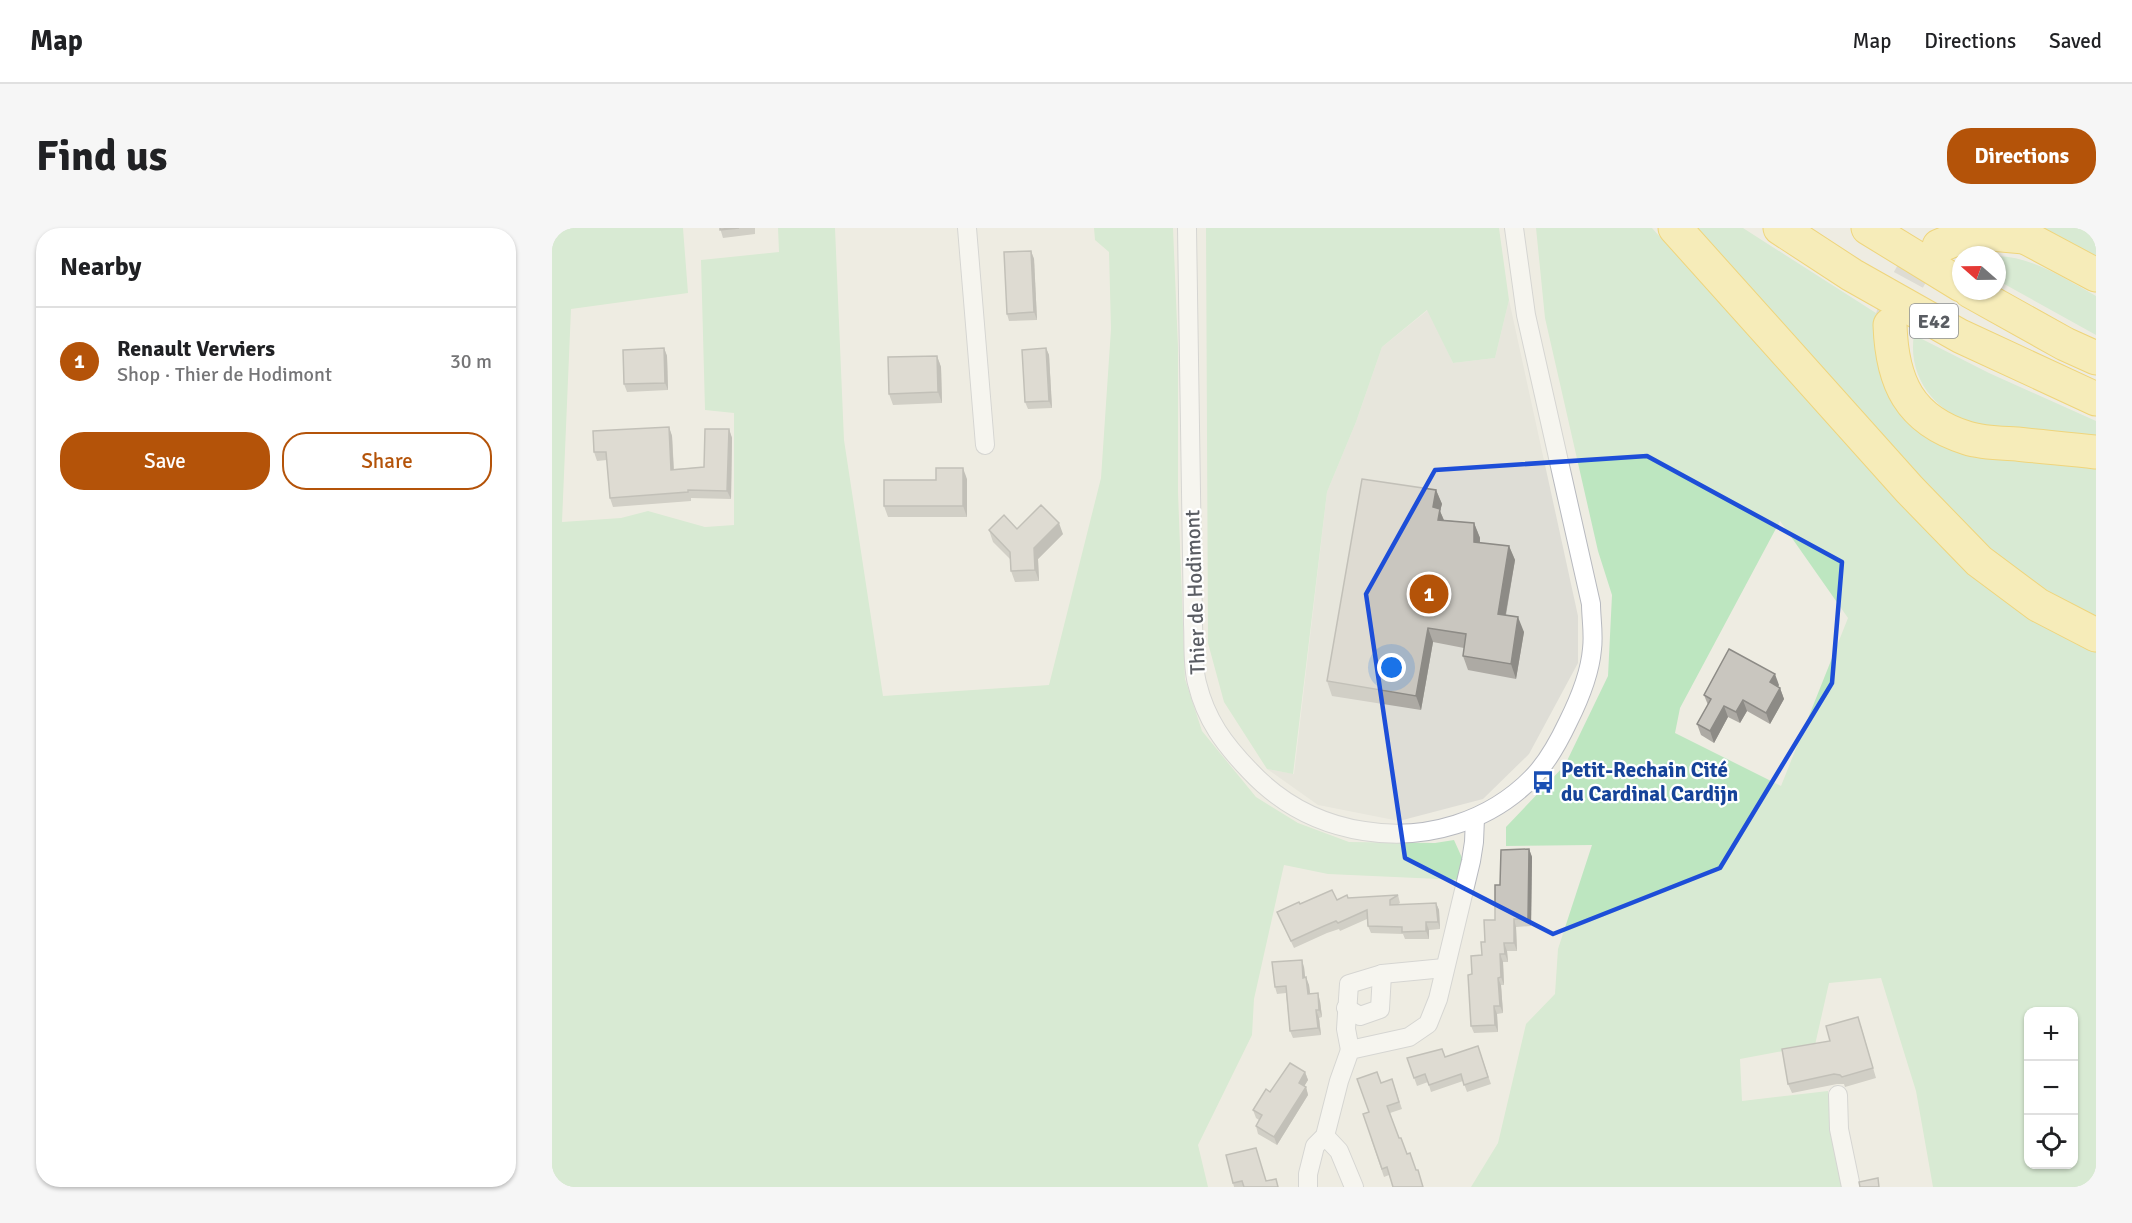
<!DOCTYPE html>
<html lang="en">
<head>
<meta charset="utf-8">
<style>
	:root { --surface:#fff; --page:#f6f6f6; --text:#202124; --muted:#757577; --line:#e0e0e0; --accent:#b45309 }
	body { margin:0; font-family:Signika,sans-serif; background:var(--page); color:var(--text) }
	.controls { position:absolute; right:18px; bottom:18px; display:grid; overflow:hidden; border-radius:12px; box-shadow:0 2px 4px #0004 }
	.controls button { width:54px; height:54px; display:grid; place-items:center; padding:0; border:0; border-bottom:2px solid var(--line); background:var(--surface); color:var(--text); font:30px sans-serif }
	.compass { position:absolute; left:1400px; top:18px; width:54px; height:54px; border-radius:50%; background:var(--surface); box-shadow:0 2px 4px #0004; rotate:290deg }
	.you { position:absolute; left:840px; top:440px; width:21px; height:21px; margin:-15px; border:4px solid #fff; border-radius:50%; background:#1a73e8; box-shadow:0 0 0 9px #1a73e833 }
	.badge { display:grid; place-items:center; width:39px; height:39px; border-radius:50%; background:var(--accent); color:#fff; font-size:20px; font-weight:700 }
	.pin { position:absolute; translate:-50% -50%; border:3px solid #fff; box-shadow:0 2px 6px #0006 }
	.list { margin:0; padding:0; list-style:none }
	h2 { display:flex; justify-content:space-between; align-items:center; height:78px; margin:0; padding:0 24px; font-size:26px }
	h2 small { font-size:20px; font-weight:400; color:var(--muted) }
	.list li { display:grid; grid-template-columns:39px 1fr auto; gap:18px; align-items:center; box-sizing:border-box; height:108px; padding:0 24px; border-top:2px solid var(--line) }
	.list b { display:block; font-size:22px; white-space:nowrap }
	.list p { margin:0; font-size:20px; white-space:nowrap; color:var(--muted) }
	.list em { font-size:20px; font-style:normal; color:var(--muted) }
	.actions { display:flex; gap:12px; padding:18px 24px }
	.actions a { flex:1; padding:14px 0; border:2px solid var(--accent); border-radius:24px; text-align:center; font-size:21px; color:var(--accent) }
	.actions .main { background:var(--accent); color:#fff }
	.icon { flex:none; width:33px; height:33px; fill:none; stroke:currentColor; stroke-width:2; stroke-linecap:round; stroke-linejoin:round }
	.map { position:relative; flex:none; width:1544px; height:959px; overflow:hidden; border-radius:24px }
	header { display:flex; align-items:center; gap:36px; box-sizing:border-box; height:84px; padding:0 30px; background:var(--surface); border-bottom:2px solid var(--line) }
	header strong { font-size:28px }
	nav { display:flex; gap:33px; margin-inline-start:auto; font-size:21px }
	.intro { display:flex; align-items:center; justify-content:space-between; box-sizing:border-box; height:144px; padding:0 36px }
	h1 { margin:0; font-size:42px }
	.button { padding:15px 27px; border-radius:24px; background:var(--accent); color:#fff; font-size:21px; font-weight:700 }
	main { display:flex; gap:36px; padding:0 36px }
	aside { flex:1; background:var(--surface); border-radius:24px; box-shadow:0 2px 4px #0004 }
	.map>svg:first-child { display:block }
	.industrial { fill:#deddd6 }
	.green { fill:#bde6c0; fill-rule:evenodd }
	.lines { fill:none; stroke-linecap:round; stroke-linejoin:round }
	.motorway-tunnel { stroke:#c9c8c2; stroke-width:33; stroke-dasharray:33 16; stroke-linecap:butt }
	.minor-casing { stroke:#b7b9bf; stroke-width:20 }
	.motorway-casing { stroke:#efb800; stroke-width:35 }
	.minor { stroke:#fff; stroke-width:18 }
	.motorway { stroke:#ffea87; stroke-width:33 }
	.wall { fill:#adaaa4 }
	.shaded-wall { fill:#8d8b86 }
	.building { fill:#c9c6bf; stroke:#8d8b86; stroke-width:1.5 }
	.marked { fill:none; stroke:#1d4ed8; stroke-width:4.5; stroke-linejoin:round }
	.labels { text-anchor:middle; stroke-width:4.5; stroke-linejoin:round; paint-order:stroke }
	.shield { fill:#fff; stroke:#8c8e92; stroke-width:1.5 }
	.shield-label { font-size:20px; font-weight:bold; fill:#5a5d63 }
	.street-label { font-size:21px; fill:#5a5d63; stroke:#fff }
	.transit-label { font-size:21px; font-weight:bold; fill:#164399; stroke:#fff; text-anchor:start }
</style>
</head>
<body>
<header>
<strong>Map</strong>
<nav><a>Map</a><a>Directions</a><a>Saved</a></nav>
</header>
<div class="intro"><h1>Find us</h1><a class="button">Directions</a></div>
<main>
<aside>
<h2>Nearby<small></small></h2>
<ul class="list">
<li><span class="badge">1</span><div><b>Renault Verviers</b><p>Shop · Thier de Hodimont</p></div><em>30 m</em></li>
</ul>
<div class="actions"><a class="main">Save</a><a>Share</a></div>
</aside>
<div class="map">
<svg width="1544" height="959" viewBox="0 0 1544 959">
	<rect width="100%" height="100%" fill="#eeece2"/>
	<polygon class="industrial" points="957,72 1026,388 1026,435 977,526 931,571 847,593 766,577 715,541 742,546 775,264 804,194 830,119 876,82 901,135 943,130"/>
	<g class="green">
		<polygon points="0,0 131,0 136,65 19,81 10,294 69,290 96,283 153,299 182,297 182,185 153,182 149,32 227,24 226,0 283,0 292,212 331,468 497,457 549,250 559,101 557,24 543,12 542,0 621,0 626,119 626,264 633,451 650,503 704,569 746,595 797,614 883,615 902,612 911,632 909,652 776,646 732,637 702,771 700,807 646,917 656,959 0,959"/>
		<polygon points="654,0 947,0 957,72 943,130 901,135 875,82 830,119 804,194 775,264 741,546 715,541 672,474 656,415"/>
		<path d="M984 0H1100L1372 299 1544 420V959H1381L1364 863 1329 750 1277 755 1263 817 1188 831 1190 873 1276 863 1292 959H919L946 915 974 796 1003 766 1006 721 1040 617 954 618V599L1013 537 1056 448 1060 367 1046 323 993 90ZM1228 293 1296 390 1229 558 1123 505 1128 480ZM1476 784H1522V936H1476Z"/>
		<path d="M1144 0H1191L1324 85C1319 130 1327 155 1354 192L1544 239V389C1492 366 1449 330 1407 293Z"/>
		<polygon points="1492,0 1544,0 1544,28"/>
		<path d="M1445 28C1481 29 1513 51 1544 68V107L1445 52Z"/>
		<path d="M1362 107 1437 145 1544 193V208C1516 206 1489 203 1461 200 1449 199 1436 199 1424 196 1384 186 1355 149 1362 107Z"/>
	</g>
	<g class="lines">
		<polyline class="motorway-tunnel" points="1338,97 1344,75 1365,36 1387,18"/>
		<g class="minor-casing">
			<g id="minor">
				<polyline points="415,0 433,217"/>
				<path d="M635 0 641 396C642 414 640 436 645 455 654 492 672 516 698 543 729 576 767 596 812 603 874 613 938 594 982 548 997 532 1007 513 1016 494 1027 472 1038 446 1040 421 1042 406 1039 390 1039 376L974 87 962 0"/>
				<polyline points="794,780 808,788 828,781 830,746"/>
				<polyline points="798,822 794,801 797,756 830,746 892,740"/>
				<polyline points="1286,867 1287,901 1299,959"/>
				<polyline points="773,908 787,923 802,959"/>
				<polyline points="756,959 756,946 763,918 773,908 787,853 798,822 857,809 876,796 886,771 919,633 922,614 923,590"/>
			</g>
		</g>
		<g class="motorway-casing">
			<g id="motorway">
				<polyline points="1123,0 1358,262 1427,333 1486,377 1544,407"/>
				<polyline points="1228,0 1300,47 1408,108 1544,171"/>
				<polyline points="1316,0 1409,57"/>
				<polyline points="1456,0 1544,47"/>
				<polyline points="1387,18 1414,7 1439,6 1472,9"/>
				<polyline points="1418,63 1513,116 1544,130"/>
				<path d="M1338 97C1340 154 1357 192 1415 210 1430 215 1449 215 1465 216 1492 219 1518 221 1544 224"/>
			</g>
		</g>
		<use href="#minor" class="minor"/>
		<use href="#motorway" class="motorway"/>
	</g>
	<g class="wall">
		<polygon points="168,0 203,0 203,6 171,10"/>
		<polygon points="479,23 482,31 485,92 457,93 455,86"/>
		<polygon points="112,120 115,128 116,162 75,164 72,156"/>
		<polygon points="494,120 497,127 500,180 476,181 473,174"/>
		<polygon points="385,128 389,139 390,175 341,177 337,166"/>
		<polygon points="117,199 120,208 122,241 152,239 177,201 180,210 179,271 139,270 139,273 61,279 58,270 55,232 45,233 42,224"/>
		<polygon points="415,251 415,289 336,289 332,278 384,252"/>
		<polygon points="884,262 890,276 888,283 892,292 922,295 928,310 928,315 957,318 963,332 954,387 972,404 964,451 916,442 911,428 912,420 881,414 869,482 780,468 775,453"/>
		<polygon points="465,301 511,306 486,331 487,353 463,354 459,343 458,331 441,314 437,302"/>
		<polygon points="1227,457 1226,459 1228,460 1232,471 1218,496 1195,483 1188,495 1176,489 1162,515 1149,507 1145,496 1156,477 1152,467"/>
		<polygon points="977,621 980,629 979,698 964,699 965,723 955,723 956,734 951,734 952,757 949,757 951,785 945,786 946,804 922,805 919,798 920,746 930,727 943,692 948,657"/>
		<polygon points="846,667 848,675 845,677 884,675 887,682 888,701 877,702 877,711 853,711 851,706 819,705 816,698 815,691 788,703 787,701 775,705 742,720 725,684 796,670"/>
		<polygon points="752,739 753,750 757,757 758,766 768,773 770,789 767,790 769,807 741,810 738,803 734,765 725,766 723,759"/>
		<polygon points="1309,798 1324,850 1293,859 1292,856 1285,856 1240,865 1236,856 1278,813"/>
		<polygon points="926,818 939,856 915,864 911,853 879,864 876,854 865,858 855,830 893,829"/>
		<polygon points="753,844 756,852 752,858 754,859 756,867 725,917 706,906 704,898 707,892 704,890 701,882 718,864"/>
		<polygon points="840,851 850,881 838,885 847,910 855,926 864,942 866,942 871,959 841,959 837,947 832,949 819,911 817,884 829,855"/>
		<polygon points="704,920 714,953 727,959 682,959 681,955"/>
	</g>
	<g class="shaded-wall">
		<polygon points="479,23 482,31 485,92 482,84"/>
		<polygon points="112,120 115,128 116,162 113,155"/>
		<polygon points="494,120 497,127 500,180 497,173"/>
		<polygon points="385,128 389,139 390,175 386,164"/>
		<polygon points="117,199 120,208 122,250 119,242"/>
		<polygon points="177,201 180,210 179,271 175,263"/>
		<polygon points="411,240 415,251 415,289 411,278"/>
		<polygon points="884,262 890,276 888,283 893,295 886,293 881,279"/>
		<polygon points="507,295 511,306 486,331 487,353 483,342 482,320"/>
		<polygon points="922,295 928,310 927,329 922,314"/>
		<polygon points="957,318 963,332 951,401 946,386"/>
		<polygon points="966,389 972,404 964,451 959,436"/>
		<polygon points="876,400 881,414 869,482 864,468"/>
		<polygon points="1223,446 1227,457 1222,465 1218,454"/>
		<polygon points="1228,460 1232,471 1218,496 1214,485"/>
		<polygon points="1191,472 1195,483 1188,495 1184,484"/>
		<polygon points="1172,478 1176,489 1162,515 1158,503"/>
		<polygon points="977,621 980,629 979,698 976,691"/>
		<polygon points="884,675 887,682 888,701 886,694"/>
		<polygon points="962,691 964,699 965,723 962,715"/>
		<polygon points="874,694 877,702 877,711 874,703"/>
		<polygon points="952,715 955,723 956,734 953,726"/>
		<polygon points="948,726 951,734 952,757 949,749"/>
		<polygon points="750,732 752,739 754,757 751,750"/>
		<polygon points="754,749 757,757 759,773 756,766"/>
		<polygon points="946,750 949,757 951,785 948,778"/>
		<polygon points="766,765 768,773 770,789 767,782"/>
		<polygon points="942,778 945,786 946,804 943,797"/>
		<polygon points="764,782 767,790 769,807 766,800"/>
		<polygon points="753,844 756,852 750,862 747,855"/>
		<polygon points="754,859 756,867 725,917 722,909"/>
	</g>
	<g class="building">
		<polygon points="168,0 187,0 168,2"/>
		<polygon points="479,23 482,84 455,86 452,24"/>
		<polygon points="112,120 113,155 72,156 71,122"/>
		<polygon points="494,120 497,173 473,174 470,122"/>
		<polygon points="385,128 386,164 337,166 336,129"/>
		<polygon points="117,199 119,242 152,239 153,201 177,201 175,263 136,262 136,264 58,270 54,224 42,224 41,203"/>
		<polygon points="384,240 411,240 411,278 332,278 332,252 384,252"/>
		<polygon points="810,251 884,262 881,279 888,281 886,292 922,295 922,314 957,318 946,386 966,389 959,436 911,428 914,406 876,400 864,468 775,453"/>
		<polygon points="489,277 507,295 482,320 483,342 459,343 458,324 437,302 452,287 465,301"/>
		<polygon points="1177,421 1223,446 1218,454 1228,460 1214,485 1191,472 1184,484 1172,478 1158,503 1145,496 1159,471 1152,467"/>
		<polygon points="977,621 976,691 962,691 962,715 952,715 953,726 948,726 949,749 946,750 948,778 942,778 943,797 919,798 916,747 920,746 919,728 930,727 929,714 933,714 932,692 943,692 943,657 948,657 949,622"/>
		<polygon points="780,662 785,672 795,667 796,670 846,667 838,672 838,677 884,675 886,694 874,694 874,703 850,704 850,699 816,698 815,682 786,695 784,693 772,698 739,713 725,684 747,674 748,676"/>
		<polygon points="750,732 751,750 754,749 756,766 766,765 767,782 764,782 766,800 738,803 734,758 723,759 720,734"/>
		<polygon points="1306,789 1321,840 1290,849 1288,847 1282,846 1236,856 1230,821 1278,813 1274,798"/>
		<polygon points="926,818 936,849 912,857 909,846 877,857 873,846 862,850 855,830 890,821 893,829"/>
		<polygon points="738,835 753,844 747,855 754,859 722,909 704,898 710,887 701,882 714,861 718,864"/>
		<polygon points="825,844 829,855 840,851 847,874 835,878 847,910 849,910 855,926 858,925 864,942 866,942 871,959 841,959 835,939 830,941 811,886 817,884 805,851"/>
		<polygon points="704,920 714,953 724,951 726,959 692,959 690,953 681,955 674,927"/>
		<polygon points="1326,950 1327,959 1308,959 1307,954"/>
	</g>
	<path d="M0 0H1544V959H0ZM1095 228 1290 334 1280 455 1168 640 1001 706 853 630 814 366 883 242Z" fill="#eeece2" fill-opacity=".55" fill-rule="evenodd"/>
	<path class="marked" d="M1095 228 1290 334 1280 455 1168 640 1001 706 853 630 814 366 883 242Z"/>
	<defs>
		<g id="bus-bare" transform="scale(1.8)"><path d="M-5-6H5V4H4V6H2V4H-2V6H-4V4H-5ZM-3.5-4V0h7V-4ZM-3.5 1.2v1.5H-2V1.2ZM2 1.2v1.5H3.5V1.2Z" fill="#1a4fb4" stroke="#fff" stroke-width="2.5" paint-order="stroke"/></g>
	</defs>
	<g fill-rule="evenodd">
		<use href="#bus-bare" x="991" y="554"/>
	</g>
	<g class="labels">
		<rect class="shield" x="1358" y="76" width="48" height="34" rx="4.5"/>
		<g class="shield-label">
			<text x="1382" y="100">E42</text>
		</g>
		<g class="street-label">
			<text transform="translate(643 364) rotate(-92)" y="7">Thier de Hodimont</text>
		</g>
		<g class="transit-label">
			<text x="1009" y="549">Petit-Rechain Cité<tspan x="1009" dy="24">du Cardinal Cardijn</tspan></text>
		</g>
	</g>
</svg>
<div class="controls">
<button>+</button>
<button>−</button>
<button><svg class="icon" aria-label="locate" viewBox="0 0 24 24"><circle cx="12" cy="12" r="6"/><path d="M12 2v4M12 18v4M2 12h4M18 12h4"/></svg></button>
</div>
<svg class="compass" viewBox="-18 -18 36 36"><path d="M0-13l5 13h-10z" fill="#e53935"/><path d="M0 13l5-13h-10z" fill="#757577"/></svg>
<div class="you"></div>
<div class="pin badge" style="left:877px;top:366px">1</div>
</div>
</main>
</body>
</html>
